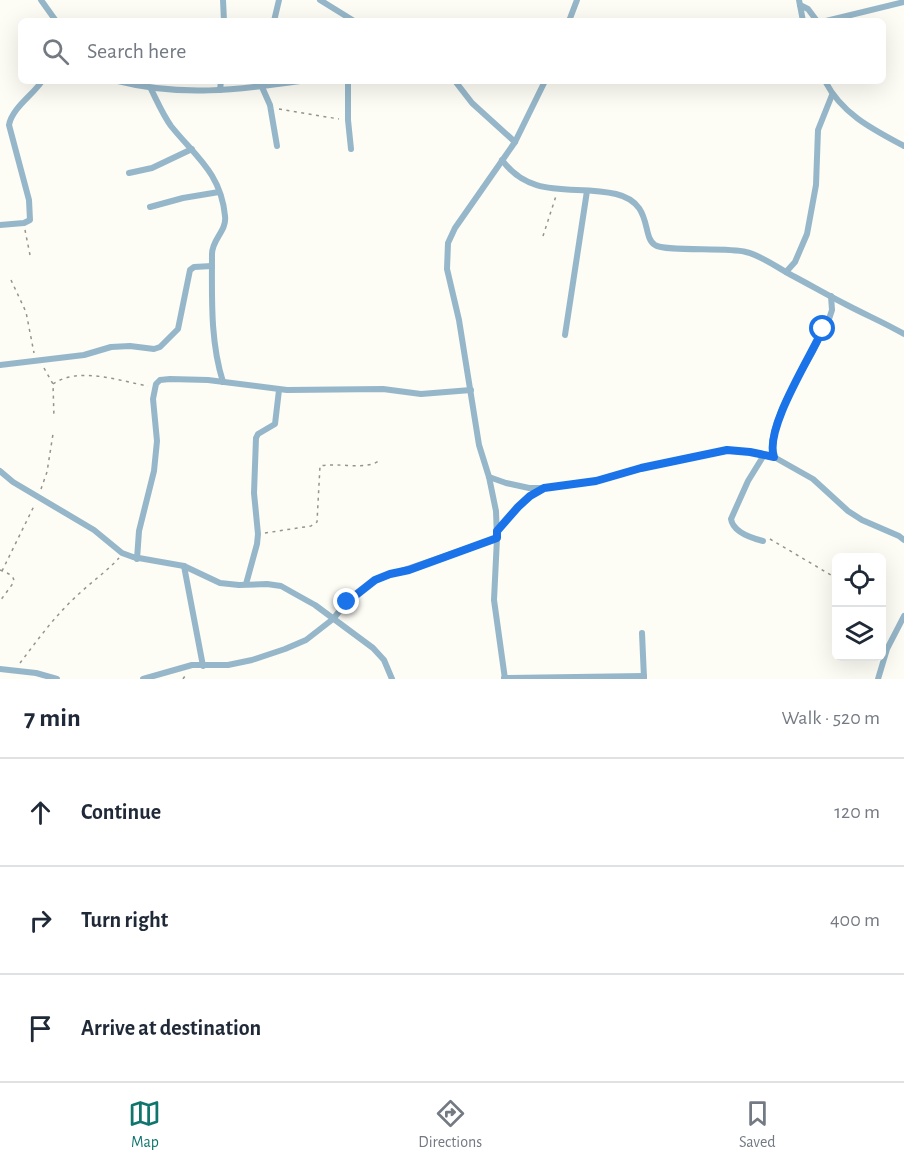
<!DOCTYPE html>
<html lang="en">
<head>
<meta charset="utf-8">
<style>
	:root { --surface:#fff; --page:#f2f2f3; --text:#1f2937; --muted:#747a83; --line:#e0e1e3; --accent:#0f766e }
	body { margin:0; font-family:"Alegreya Sans",sans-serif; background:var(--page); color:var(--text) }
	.controls { position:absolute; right:18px; bottom:18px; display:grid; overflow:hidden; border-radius:9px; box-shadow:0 6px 24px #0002 }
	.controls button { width:54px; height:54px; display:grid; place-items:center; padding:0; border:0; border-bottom:2px solid var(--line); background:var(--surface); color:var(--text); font:30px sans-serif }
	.stop { position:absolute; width:18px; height:18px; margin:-14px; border:4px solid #1a73e8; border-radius:50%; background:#fff }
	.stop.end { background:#1a73e8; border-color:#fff; box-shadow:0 2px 6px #0008 }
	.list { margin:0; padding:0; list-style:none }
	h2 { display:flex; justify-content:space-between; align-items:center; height:78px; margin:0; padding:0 24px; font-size:26px }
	h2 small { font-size:20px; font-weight:400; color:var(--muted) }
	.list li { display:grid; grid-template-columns:39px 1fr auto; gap:18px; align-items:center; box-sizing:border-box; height:108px; padding:0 24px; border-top:2px solid var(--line) }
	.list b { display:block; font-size:22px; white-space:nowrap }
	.list em { font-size:20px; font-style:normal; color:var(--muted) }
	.icon { flex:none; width:33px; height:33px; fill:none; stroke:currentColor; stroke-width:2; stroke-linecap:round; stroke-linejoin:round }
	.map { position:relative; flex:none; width:904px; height:679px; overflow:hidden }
	.search { position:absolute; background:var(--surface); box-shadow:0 6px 24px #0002; left:18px; right:18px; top:18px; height:66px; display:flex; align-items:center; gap:15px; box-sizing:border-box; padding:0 21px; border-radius:9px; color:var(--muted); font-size:22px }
	.sheet { height:402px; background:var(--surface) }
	nav { display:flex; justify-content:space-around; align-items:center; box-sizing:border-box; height:84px; border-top:2px solid var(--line); background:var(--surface); font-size:16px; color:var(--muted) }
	nav a { display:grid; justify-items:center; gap:3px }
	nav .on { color:var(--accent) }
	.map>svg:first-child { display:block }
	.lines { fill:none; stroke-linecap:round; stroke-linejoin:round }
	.path { stroke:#94948f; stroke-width:1.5; stroke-dasharray:3 4.5; stroke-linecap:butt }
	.street { stroke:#96b7c9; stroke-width:6 }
	.route { stroke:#1a73e8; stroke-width:8 }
</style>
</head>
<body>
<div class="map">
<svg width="904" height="679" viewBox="0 0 904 679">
	<rect width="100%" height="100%" fill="#fdfcf5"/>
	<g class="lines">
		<g class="path">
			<polyline points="279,109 339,119"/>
			<polyline points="25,230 30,255"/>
			<polyline points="543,236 556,196"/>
			<polyline points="11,280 26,312 34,353"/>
			<polyline points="44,368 53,384 54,418"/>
			<path d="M53 384C79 366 119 381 148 386"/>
			<polyline points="41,489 47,472 53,434"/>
			<polyline points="504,523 518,507 532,495"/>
			<path d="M265 533 311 526 317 522 320 466C337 462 367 471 380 460"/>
			<polyline points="770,539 836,578"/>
			<path d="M0 570C6 573 14 574 14 582L0 601"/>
			<polyline points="2,571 35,504"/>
			<path d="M20 663C39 638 57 613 81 592 94 580 107 571 119 558"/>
			<polyline points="183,679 187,673"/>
		</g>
		<g class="street">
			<polyline points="41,0 56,21"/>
			<polyline points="223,0 224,21"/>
			<polyline points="320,0 354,21"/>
			<polyline points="799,0 803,21"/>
			<polyline points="800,5 808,9 817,21"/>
			<polyline points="274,21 279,0"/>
			<polyline points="569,21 577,0"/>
			<polyline points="826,21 904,2"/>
			<path d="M118 81C180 97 238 90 300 81"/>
			<polyline points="348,81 348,120 351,149"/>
			<polyline points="455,81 472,103 515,142"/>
			<path d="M825 81C842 114 872 129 904 146"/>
			<polyline points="262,87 270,105 277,146"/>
			<path d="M151 89C157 101 163 115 171 126 195 156 221 173 225 216 227 231 212 239 212 254 212 297 210 341 223 382"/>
			<polyline points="220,90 221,81"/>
			<path d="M502 160C532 201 575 184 616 194 654 203 641 237 655 245 665 252 727 247 746 252 763 256 779 269 795 277 812 286 829 296 847 305 866 315 885 323 904 334"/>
			<polyline points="129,173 152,168 192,149"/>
			<polyline points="150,207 183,198 219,192"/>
			<path d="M0 225 24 223 30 220 29 200 9 125C12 108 33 95 42 81"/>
			<polyline points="786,272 795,262 807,234 816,185 818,130 832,95"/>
			<path d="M831 296 832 310 829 319C823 330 818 341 812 353 799 377 764 430 774 457L813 479 848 511 862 520 899 536 904 540"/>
			<polyline points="565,335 587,191"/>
			<polyline points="0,365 84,355 111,347 130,346 154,349 160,347 178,329 190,270 194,267 212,266"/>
			<polyline points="0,471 13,482 94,530 122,553 133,557 184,566 220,583 239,585 267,584 281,586 297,595 315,605 373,648 384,660 392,679"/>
			<polyline points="489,477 506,483 529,488 544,488 596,481 641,468 727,450 750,452 774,457"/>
			<path d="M763 541C751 538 733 532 731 519L748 481 764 455"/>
			<polyline points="137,559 139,531 154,471 157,441 153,399 156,384 160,380 170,379 208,380 287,390 383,389 421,394 471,390"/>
			<polyline points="184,566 203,666"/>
			<polyline points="246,584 257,544 258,534 254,493 256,438 258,434 275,424 279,390"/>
			<polyline points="642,633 644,678"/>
			<polyline points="0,669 36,673 57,679"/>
			<polyline points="504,678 644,676"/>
			<polyline points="143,679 192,665 228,665 252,660 285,649 306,640 333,619 347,602 375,580 497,538"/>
			<polyline points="505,679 494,600 497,538 496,511 489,477 479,445 459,320 447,269 448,243 455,228 515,142 545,81"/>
			<polyline points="878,679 887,649 904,616"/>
		</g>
	</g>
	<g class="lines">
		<path class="route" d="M347 602 375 580 390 574 409 570 497 538V531L518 507 530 496 544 488 596 481 641 468 727 450 750 452 774 457C764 429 810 358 823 329"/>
	</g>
</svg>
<div class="controls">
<button><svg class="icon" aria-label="locate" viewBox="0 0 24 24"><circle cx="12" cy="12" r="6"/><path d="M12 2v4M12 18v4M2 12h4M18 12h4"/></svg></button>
<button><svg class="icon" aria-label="layers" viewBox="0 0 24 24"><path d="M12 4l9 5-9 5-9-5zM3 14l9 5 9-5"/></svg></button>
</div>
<div class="stop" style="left:823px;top:329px"></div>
<div class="stop end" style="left:347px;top:602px"></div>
<div class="search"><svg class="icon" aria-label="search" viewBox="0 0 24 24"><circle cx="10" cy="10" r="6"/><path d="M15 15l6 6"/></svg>Search here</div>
</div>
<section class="sheet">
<h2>7 min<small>Walk · 520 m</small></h2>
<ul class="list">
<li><svg class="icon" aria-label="ahead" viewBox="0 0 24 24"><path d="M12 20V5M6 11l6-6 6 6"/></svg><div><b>Continue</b></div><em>120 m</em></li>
<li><svg class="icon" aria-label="right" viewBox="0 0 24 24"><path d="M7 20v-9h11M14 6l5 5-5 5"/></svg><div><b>Turn right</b></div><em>400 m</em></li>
<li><svg class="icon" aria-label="arrive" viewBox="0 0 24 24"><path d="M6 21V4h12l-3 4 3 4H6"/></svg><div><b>Arrive at destination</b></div></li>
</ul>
</section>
<nav>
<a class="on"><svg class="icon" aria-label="map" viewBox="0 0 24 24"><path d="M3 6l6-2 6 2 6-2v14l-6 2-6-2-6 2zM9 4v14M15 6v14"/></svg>Map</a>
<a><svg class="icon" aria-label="directions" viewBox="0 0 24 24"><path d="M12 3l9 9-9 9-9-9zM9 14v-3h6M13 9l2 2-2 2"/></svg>Directions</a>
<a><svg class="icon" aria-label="saved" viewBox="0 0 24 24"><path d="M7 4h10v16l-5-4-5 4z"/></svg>Saved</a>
</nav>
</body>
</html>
